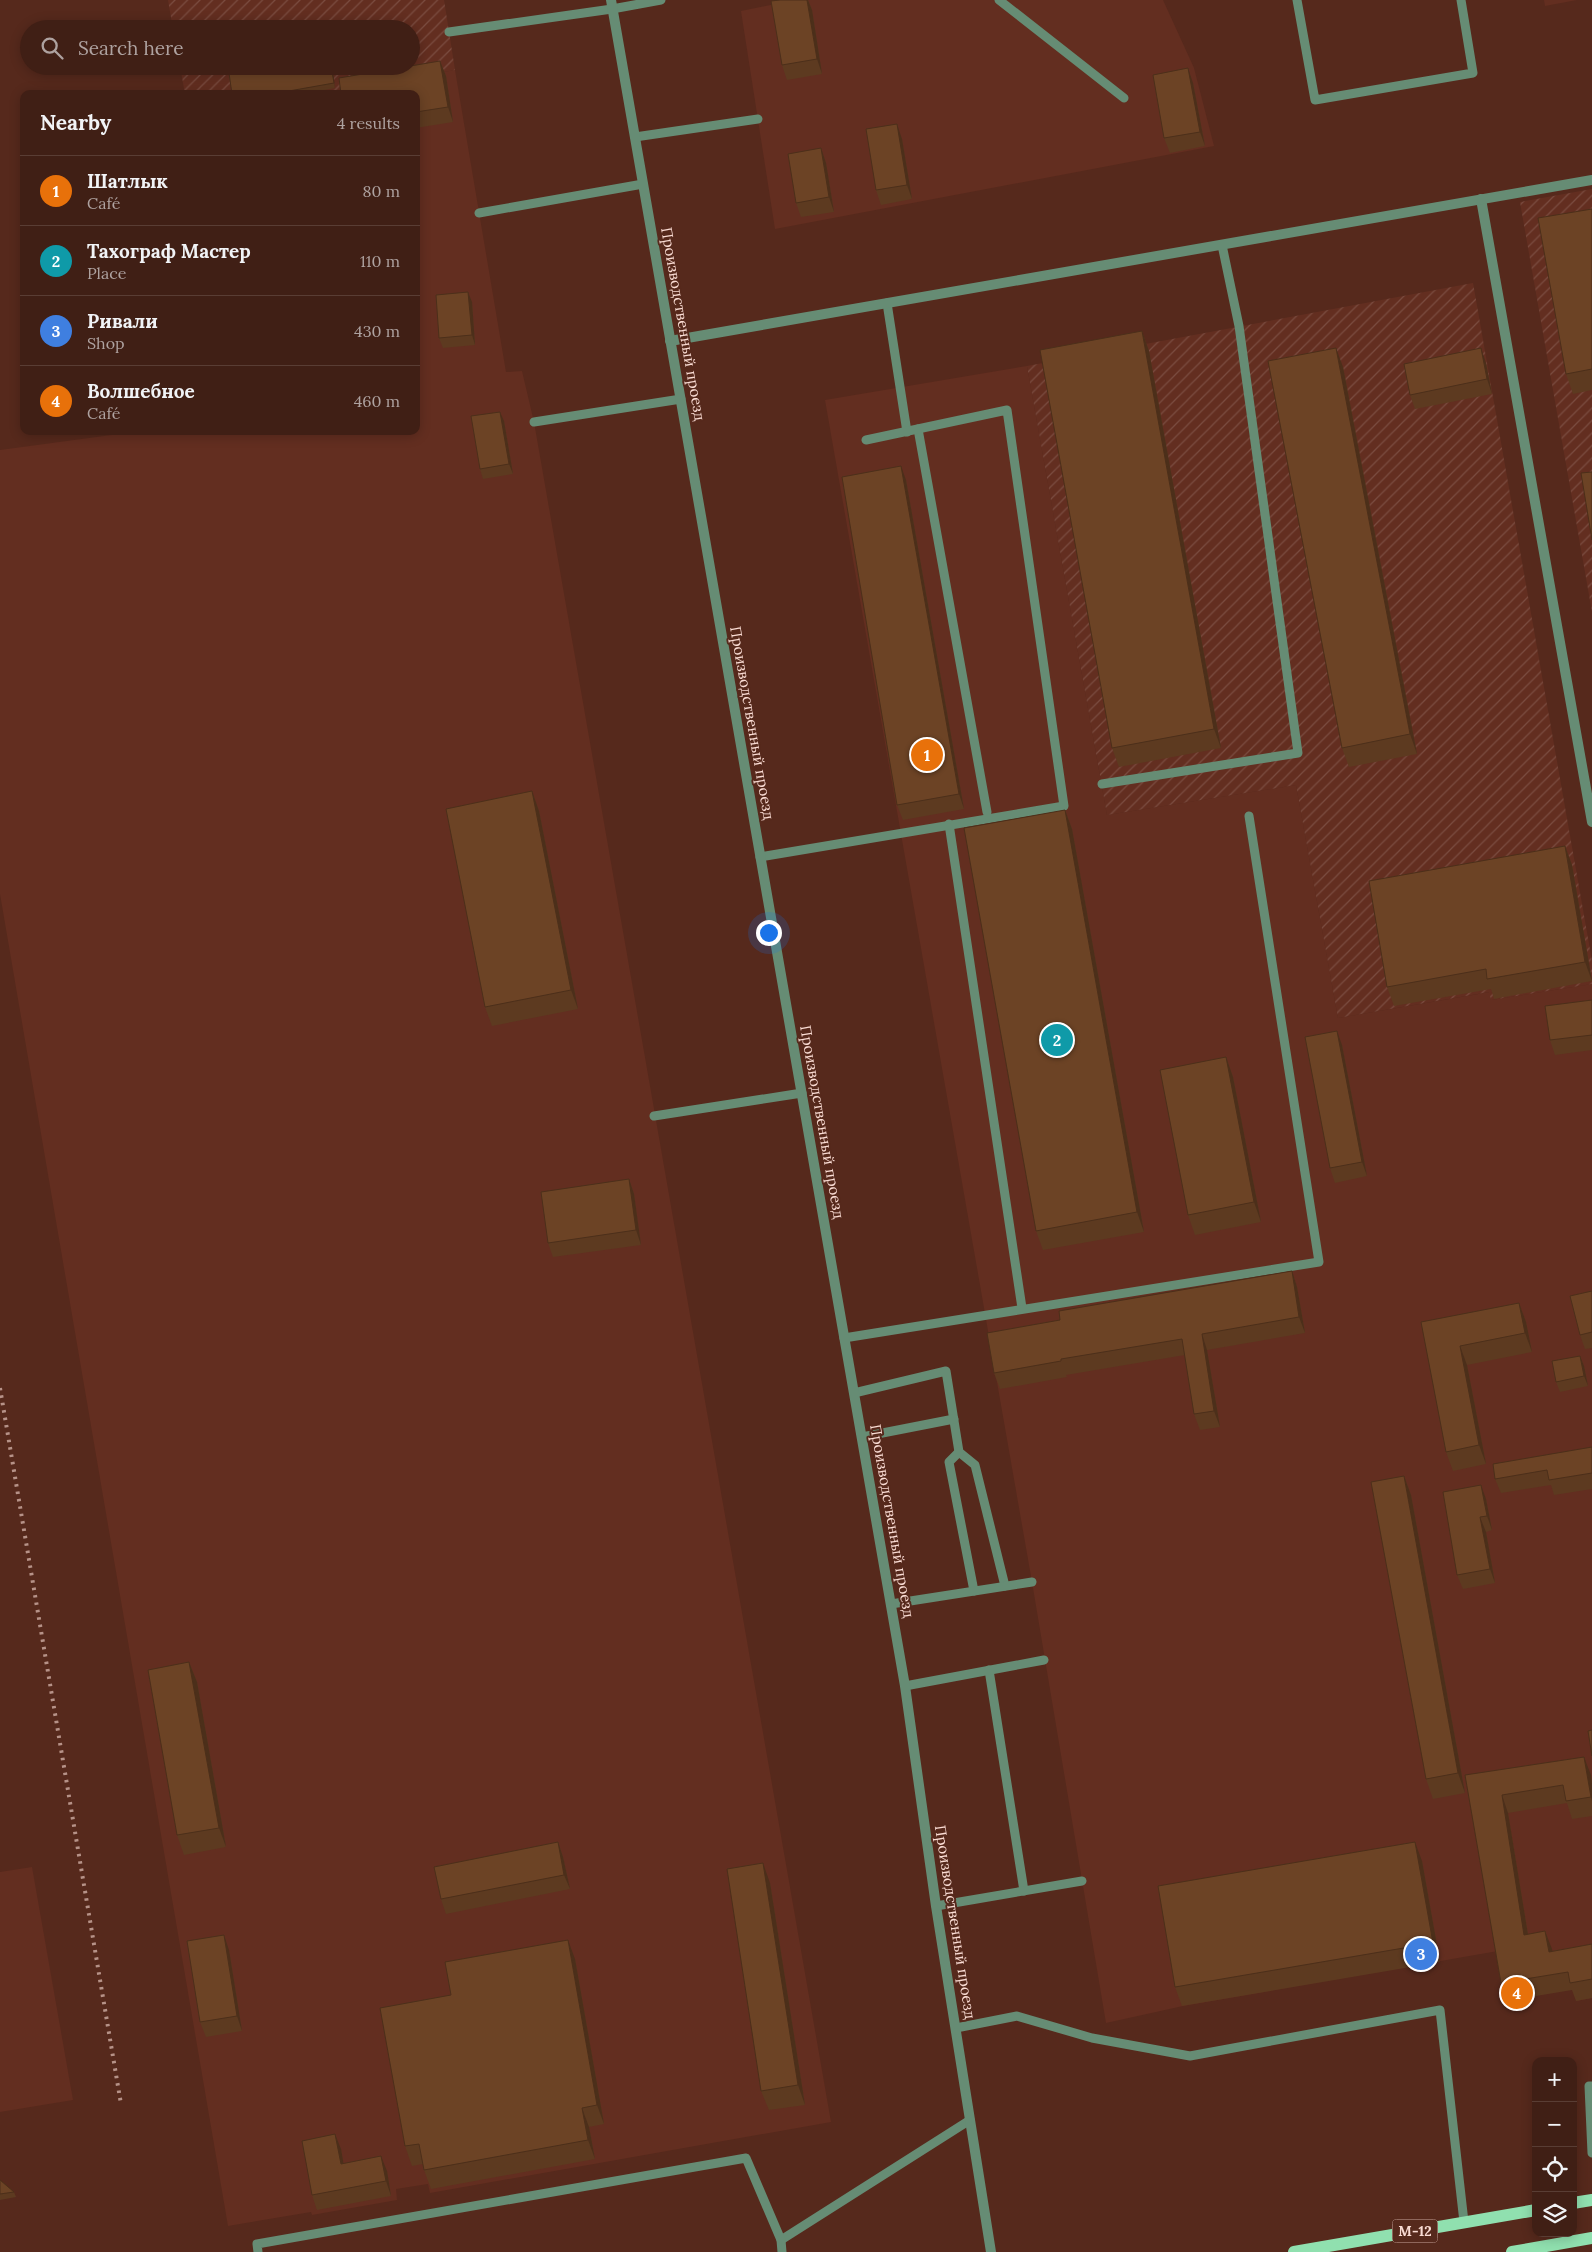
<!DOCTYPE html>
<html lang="en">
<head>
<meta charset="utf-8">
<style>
	:root { --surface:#401f15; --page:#47271e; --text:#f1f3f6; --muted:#aea2a0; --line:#593d34; --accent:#58c9e3 }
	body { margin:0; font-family:Lora,serif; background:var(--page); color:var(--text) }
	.controls { position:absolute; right:15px; bottom:15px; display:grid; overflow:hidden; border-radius:10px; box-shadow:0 2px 12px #0003 }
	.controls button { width:45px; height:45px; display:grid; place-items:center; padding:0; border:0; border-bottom:1px solid var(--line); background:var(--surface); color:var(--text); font:25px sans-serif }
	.you { position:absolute; left:768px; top:932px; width:18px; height:18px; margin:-12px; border:4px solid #fff; border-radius:50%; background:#1a73e8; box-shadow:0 0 0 8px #1a73e833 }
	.badge { display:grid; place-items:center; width:32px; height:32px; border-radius:50%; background:var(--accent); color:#fff; font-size:16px; font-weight:700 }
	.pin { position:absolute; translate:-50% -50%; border:2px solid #fff; box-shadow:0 1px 5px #0006 }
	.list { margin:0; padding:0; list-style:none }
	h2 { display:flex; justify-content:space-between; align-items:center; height:65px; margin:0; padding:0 20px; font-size:21px }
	h2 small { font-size:16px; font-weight:400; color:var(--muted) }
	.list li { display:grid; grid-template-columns:32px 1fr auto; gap:15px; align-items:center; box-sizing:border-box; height:70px; padding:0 20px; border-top:1px solid var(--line) }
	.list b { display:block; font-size:19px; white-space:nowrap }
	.list p { margin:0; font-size:16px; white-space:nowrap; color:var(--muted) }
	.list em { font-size:16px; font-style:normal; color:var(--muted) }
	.icon { flex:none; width:28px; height:28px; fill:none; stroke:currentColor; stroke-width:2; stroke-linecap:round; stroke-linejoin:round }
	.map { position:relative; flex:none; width:1592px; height:2252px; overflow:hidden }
	.search { position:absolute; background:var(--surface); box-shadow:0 2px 12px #0003; left:20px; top:20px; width:400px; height:55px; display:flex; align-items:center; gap:12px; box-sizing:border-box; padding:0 18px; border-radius:28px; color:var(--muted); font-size:19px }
	.panel { position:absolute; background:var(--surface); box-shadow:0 2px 12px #0003; left:20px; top:90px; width:400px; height:345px; border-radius:10px }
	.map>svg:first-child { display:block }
	.built { fill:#632e20 }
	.industrial { fill:url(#industrial-furrows) }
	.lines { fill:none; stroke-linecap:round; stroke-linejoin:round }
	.service { stroke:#668c74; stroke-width:9 }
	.minor { stroke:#668c74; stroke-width:10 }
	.tertiary { stroke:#668c74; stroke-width:10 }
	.primary { stroke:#90e0af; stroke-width:12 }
	.rail { stroke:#b69288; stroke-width:4; stroke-dasharray:2.5 5; stroke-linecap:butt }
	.wall { fill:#5d3a20 }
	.shaded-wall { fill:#4c2f1a }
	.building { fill:#6c4325; stroke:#4c2f1a }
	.labels { text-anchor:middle; stroke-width:4; stroke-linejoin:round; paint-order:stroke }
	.shield { fill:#56291c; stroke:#c9a69d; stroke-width:1 }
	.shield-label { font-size:14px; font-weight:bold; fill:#fadcd4 }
	.street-label { font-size:15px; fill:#fadcd4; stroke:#56291c }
</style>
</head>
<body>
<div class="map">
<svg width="1592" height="2252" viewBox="0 0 1592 2252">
	<defs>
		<pattern id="industrial-furrows" width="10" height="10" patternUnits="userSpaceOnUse" patternTransform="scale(1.25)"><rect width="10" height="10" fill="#632e20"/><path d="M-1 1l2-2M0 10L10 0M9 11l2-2" fill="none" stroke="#7a4c40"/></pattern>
	</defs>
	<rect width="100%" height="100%" fill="#56291c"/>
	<g class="built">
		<polygon points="795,0 1163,0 1194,68 1214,146 775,229 741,11"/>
		<polygon points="1544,0 1577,0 1545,6"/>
		<polygon points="455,70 506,372 522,371 534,422 831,2122 430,2193 428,2184 396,2189 397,2200 312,2215 311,2212 228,2226 0,894 0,450 141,431 416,431 416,94 316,94"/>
		<polygon points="1027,366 1107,815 1296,785 1338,1018 1490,992 1491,1000 1592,984 1592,1998 1576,2001 1575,1990 1498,1951 1183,2006 1106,2023 1032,1582 825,400"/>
		<polygon points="32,1867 73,2100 0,2112 0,1872"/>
	</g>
	<g class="industrial">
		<polygon points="168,0 444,0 455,70 316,94 185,94 180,66 411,66 411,29 173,29"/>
		<polygon points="1592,189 1592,612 1520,202"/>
		<polygon points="1473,283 1592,961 1592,984 1491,1000 1489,992 1338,1018 1296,785 1107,815 1027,366"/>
	</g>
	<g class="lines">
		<g class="service">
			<polyline points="999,0 1124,98"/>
			<polyline points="1297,0 1315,100 1473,73 1461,0"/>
			<polyline points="449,32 612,9 661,0"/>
			<polyline points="635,137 758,119"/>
			<polyline points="479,213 643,184"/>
			<polyline points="887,303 907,432"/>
			<polyline points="534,422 681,399"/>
			<polyline points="918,429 987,812"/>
			<polyline points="1102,784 1298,753 1239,326 1222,245"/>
			<polyline points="949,824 1022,1308"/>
			<polyline points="760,857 1064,806 1007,410 866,440"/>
			<polyline points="654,1116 802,1093"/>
			<polyline points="844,1338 1319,1262 1249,816"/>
			<polyline points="854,1393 946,1371 959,1452 975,1465 1005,1586"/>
			<polyline points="862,1437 954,1419"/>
			<polyline points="959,1452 949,1462 974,1591"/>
			<polyline points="891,1604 1032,1582"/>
			<polyline points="989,1670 1024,1891"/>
			<polyline points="905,1686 1044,1660"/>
			<polyline points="936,1906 1082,1881"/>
			<polyline points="956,2028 1017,2016 1092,2038 1190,2056 1440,2010 1464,2222"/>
			<polyline points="1592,2086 1589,2086 1592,2153"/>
			<polyline points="781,2240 970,2120"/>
			<polyline points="258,2252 257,2244 746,2158 781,2240 782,2252"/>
		</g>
		<g class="minor">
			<polyline points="1481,199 1592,822"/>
			<polyline points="670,341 1592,180"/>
		</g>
		<polyline class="tertiary" points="611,0 905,1686 936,1906 991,2252"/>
		<g class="primary">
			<polyline points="1573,2203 1592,2200"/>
			<polyline points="1294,2252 1536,2210"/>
			<polyline points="1512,2252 1592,2238"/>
		</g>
		<polyline class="rail" points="0,1388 121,2104"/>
	</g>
	<g class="wall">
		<polygon points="780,0 808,0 812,10 822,74 787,80 782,65"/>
		<polygon points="440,61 446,76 453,122 416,128 416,94"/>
		<polygon points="332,66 335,88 303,94 232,94"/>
		<polygon points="1193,83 1205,146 1170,153 1164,138"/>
		<polygon points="902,139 912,199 881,205 876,190"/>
		<polygon points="821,148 826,163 834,212 801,217 796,203"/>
		<polygon points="1592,209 1592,390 1573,394 1566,374"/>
		<polygon points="472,302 475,345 443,348 439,338"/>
		<polygon points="1142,331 1149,351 1221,748 1119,767 1112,748"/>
		<polygon points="1486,363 1492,394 1415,409 1410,395"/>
		<polygon points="1343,367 1417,754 1349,767 1342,748"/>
		<polygon points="504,421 513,474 483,479 480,469"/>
		<polygon points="906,480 964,809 903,820 897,805"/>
		<polygon points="532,791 539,811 578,1009 492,1026 485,1007"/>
		<polygon points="1065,810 1072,829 1144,1232 1043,1250 1036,1231"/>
		<polygon points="1565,846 1572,865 1592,981 1494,999 1491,989 1394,1006 1387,987"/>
		<polygon points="1592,1000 1592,1050 1555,1055 1550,1040"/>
		<polygon points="1342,1045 1367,1176 1335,1183 1330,1168"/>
		<polygon points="1226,1057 1233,1077 1261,1222 1195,1235 1188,1215"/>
		<polygon points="629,1179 634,1194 641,1245 553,1257 548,1243"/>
		<polygon points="1292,1271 1297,1287 1305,1333 1207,1350 1220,1427 1200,1430 1194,1414 1185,1355 1066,1375 1067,1377 1000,1389 994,1373 1060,1320"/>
		<polygon points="1592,1291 1592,1348 1585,1349 1580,1335"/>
		<polygon points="1519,1303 1526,1322 1532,1352 1467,1365 1486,1464 1453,1471 1446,1452 1421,1322"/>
		<polygon points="1580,1356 1584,1366 1588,1386 1560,1392 1556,1382"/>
		<polygon points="1592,1447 1592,1489 1554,1495 1551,1485 1501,1493 1495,1479"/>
		<polygon points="1404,1476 1411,1495 1465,1793 1433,1799 1426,1779"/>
		<polygon points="1486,1499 1492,1530 1486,1532 1495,1583 1463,1589 1457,1575"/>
		<polygon points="189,1662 197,1682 226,1847 184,1855 177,1835"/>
		<polygon points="1465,1775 1591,1775 1592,1784 1592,1816 1572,1819 1567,1803 1508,1813 1528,1934 1545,1931 1552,1951 1592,1944 1592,1998 1576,2001 1572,1990 1507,2001 1501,1983"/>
		<polygon points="558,1842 563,1857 570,1889 446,1914 441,1899"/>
		<polygon points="1422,1861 1440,1962 1182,2006 1175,1987"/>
		<polygon points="770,1883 805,2105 769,2110 761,2091"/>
		<polygon points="229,1950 242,2031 206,2037 200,2022"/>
		<polygon points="575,1959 604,2124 589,2127 595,2159 431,2189 424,2170 423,2164 412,2166 405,2146 451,1995"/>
		<polygon points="341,2149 343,2163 387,2171 391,2196 317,2210 312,2195"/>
		<polygon points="0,2180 14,2192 16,2197 0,2200"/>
	</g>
	<g class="shaded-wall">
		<polygon points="807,0 808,0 812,10 822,74 817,59"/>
		<polygon points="440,61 446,76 453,122 448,107"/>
		<polygon points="331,66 332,66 335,88 334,83"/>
		<polygon points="1188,68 1193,83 1205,146 1200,132"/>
		<polygon points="897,124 902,139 912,199 907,185"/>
		<polygon points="821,148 826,163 834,212 829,197"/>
		<polygon points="468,292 472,302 475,345 472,335"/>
		<polygon points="1142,331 1149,351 1221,748 1214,729"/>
		<polygon points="1336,348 1343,367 1417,754 1410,734"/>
		<polygon points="1481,348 1486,363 1492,394 1487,379"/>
		<polygon points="500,412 504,421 513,474 509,464"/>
		<polygon points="901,466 906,480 964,809 959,794"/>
		<polygon points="532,791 539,811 578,1009 571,990"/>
		<polygon points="1065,810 1072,829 1144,1232 1137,1212"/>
		<polygon points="1565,846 1572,865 1592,981 1585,962"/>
		<polygon points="1337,1031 1342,1045 1367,1176 1362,1162"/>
		<polygon points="1226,1057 1233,1077 1261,1222 1254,1202"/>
		<polygon points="629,1179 634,1194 641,1245 636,1230"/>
		<polygon points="1292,1271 1297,1287 1305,1333 1299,1317"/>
		<polygon points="1519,1303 1526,1322 1532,1352 1525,1333"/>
		<polygon points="1202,1334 1207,1350 1220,1427 1214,1411"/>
		<polygon points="1460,1346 1467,1365 1486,1464 1479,1445"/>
		<polygon points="1580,1356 1584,1366 1588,1386 1584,1376"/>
		<polygon points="1404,1476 1411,1495 1465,1793 1458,1773"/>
		<polygon points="1481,1485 1486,1499 1492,1530 1487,1516"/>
		<polygon points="1480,1517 1486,1532 1495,1583 1490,1569"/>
		<polygon points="189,1662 197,1682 226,1847 219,1828"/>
		<polygon points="1584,1757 1591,1775 1592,1784 1592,1801 1591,1797"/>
		<polygon points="1502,1795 1508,1813 1531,1953 1524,1935"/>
		<polygon points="558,1842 563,1857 570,1889 564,1875"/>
		<polygon points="1415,1842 1422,1861 1440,1962 1433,1943"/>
		<polygon points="763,1863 770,1883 805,2105 798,2085"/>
		<polygon points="1545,1931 1552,1949 1556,1970 1549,1952"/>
		<polygon points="224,1935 229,1950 242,2031 237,2016"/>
		<polygon points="568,1940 575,1959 604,2124 597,2105"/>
		<polygon points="582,2108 589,2127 595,2159 588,2140"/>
		<polygon points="335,2134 341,2149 346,2178 341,2164"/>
		<polygon points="381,2156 387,2171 391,2196 386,2181"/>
	</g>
	<g class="building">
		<polygon points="780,0 807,0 817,59 782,65 771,1"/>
		<polygon points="440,61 448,107 416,112 416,94 341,94 339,78"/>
		<polygon points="228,66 331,66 334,83 272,94 232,94"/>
		<polygon points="1188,68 1200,132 1164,138 1153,75"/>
		<polygon points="897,124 907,185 876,190 866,129"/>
		<polygon points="821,148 829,197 796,203 788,154"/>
		<polygon points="1592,209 1592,369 1566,374 1538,218"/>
		<polygon points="468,292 472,335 439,338 436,295"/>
		<polygon points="1142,331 1214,729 1112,748 1040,350"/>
		<polygon points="1336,348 1410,734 1342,748 1268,361"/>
		<polygon points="1481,348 1487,379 1410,395 1404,364"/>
		<polygon points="500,412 509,464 480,469 471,416"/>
		<polygon points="901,466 959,794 897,805 842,477"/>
		<polygon points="1592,472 1592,540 1581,473"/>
		<polygon points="532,791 571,990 485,1007 446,809"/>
		<polygon points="1065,810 1137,1212 1036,1231 964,828"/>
		<polygon points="1565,846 1585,962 1487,979 1486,969 1387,987 1369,881"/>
		<polygon points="1592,1000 1592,1035 1550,1040 1545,1006"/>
		<polygon points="1337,1031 1362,1162 1330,1168 1305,1037"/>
		<polygon points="1226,1057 1254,1202 1188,1215 1160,1070"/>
		<polygon points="629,1179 636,1230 548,1243 541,1192"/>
		<polygon points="1292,1271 1299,1317 1202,1334 1214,1411 1194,1414 1182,1339 1061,1359 1061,1361 994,1373 987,1333 1060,1320 1059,1311"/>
		<polygon points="1592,1291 1592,1332 1580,1335 1570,1296"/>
		<polygon points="1519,1303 1525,1333 1460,1346 1479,1445 1446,1452 1421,1322"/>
		<polygon points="1580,1356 1584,1376 1556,1382 1552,1361"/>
		<polygon points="1592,1447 1592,1473 1549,1480 1547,1470 1495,1479 1493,1464"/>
		<polygon points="1404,1476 1458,1773 1426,1779 1371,1482"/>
		<polygon points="1481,1485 1487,1516 1480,1517 1490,1569 1457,1575 1443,1492"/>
		<polygon points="189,1662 219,1828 177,1835 148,1670"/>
		<polygon points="1592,1730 1592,1756 1588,1731"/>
		<polygon points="1584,1757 1591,1797 1566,1801 1563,1785 1502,1795 1524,1935 1545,1931 1549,1952 1592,1944 1592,1979 1570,1983 1568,1972 1501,1983 1465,1775"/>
		<polygon points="558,1842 564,1875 441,1899 434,1867"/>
		<polygon points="1415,1842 1433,1943 1175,1987 1158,1886"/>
		<polygon points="763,1863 798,2085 761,2091 727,1869"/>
		<polygon points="224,1935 237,2016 200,2022 187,1941"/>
		<polygon points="568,1940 597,2105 582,2108 588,2140 424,2170 419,2144 405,2146 380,2008 451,1995 445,1962"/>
		<polygon points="335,2134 341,2164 381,2156 386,2181 312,2195 302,2141"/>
		<polygon points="0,2180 14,2192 0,2194"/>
	</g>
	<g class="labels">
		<rect class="shield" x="1392.5" y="2219.5" width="45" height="23" rx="4"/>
		<g class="shield-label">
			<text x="1415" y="2236">М-12</text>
		</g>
		<g class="street-label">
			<text transform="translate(683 324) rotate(80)" y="5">Производственный проезд</text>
			<text transform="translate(752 723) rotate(80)" y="5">Производственный проезд</text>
			<text transform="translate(822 1122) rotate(80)" y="5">Производственный проезд</text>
			<text transform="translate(892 1521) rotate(80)" y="5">Производственный проезд</text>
			<text transform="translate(955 1922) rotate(81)" y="5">Производственный проезд</text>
		</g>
	</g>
</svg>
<div class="controls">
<button>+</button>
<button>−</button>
<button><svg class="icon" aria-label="locate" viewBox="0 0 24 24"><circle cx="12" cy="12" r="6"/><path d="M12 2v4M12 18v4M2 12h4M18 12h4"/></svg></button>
<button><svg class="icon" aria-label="layers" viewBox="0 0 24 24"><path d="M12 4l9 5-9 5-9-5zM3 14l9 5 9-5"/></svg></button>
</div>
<div class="you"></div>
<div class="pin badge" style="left:927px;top:755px;background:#e8710a">1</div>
<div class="pin badge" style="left:1057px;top:1040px;background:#0f9aa8">2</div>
<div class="pin badge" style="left:1421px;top:1954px;background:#3f7fe0">3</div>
<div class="pin badge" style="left:1517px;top:1993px;background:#e8710a">4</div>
<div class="search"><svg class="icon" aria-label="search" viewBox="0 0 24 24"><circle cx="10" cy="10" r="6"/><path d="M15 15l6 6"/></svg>Search here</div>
<section class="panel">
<h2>Nearby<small>4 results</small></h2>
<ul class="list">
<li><span class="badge" style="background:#e8710a">1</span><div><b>Шатлык</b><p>Café</p></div><em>80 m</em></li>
<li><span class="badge" style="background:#0f9aa8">2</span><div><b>Тахограф Мастер</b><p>Place</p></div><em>110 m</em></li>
<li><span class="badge" style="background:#3f7fe0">3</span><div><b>Ривали</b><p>Shop</p></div><em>430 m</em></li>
<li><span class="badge" style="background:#e8710a">4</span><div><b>Волшебное</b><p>Café</p></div><em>460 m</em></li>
</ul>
</section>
</div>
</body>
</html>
